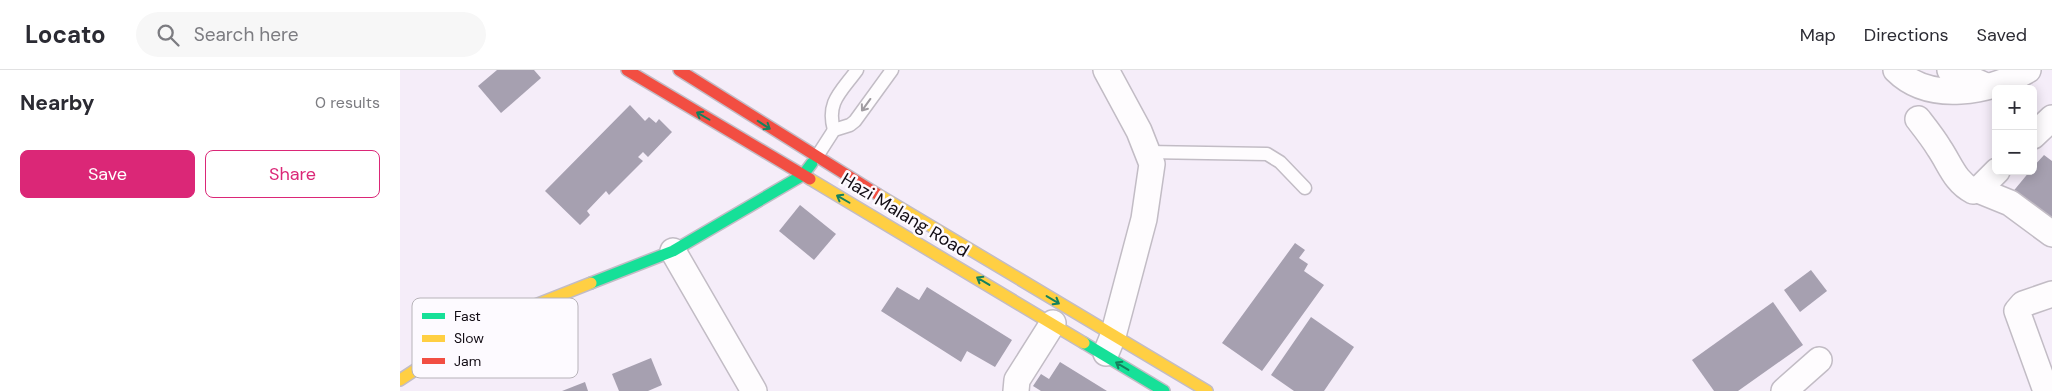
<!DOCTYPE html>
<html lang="en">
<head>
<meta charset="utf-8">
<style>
	:root { --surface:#fff; --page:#f7f7f7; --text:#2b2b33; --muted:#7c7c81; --line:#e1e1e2; --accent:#db2777 }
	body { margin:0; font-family:"DM Sans",sans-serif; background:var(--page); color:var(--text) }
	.controls { position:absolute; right:15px; top:15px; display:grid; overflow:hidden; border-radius:8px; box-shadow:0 2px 12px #0003 }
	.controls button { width:45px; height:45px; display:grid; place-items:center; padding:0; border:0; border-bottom:1px solid var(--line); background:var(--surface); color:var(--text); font:25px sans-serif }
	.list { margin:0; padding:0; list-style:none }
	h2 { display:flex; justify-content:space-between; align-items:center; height:65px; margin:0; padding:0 20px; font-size:21px }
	h2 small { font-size:16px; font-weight:400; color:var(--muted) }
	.actions { display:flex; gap:10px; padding:15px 20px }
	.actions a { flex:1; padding:11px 0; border:1px solid var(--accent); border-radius:8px; text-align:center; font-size:18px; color:var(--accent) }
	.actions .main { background:var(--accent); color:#fff }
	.icon { flex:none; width:28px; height:28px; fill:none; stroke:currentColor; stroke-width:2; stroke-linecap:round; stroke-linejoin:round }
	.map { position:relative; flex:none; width:1652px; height:321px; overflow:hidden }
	header { display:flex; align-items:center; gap:30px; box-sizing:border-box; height:70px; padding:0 25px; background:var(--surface); border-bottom:1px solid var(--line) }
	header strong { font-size:24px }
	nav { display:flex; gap:28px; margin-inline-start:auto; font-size:18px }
	.search { width:350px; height:45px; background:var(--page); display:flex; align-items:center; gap:12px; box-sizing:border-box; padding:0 18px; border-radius:28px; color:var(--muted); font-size:19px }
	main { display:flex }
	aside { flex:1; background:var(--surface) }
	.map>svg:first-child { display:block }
	.building { fill:#a6a0b0 }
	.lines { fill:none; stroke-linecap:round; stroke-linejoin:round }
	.lane-casing { stroke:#c2bcc5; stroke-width:15 }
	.street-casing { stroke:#c2bcc5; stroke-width:28 }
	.fast-casing { stroke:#c2bcc5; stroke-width:14 }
	.slow-casing { stroke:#c2bcc5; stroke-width:14 }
	.jam-casing { stroke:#c2bcc5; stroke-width:14 }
	.lane { stroke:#fefcfe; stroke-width:12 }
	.street { stroke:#fefcfe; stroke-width:25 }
	.fast { stroke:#16e098; stroke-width:11 }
	.slow { stroke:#ffcf43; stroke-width:11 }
	.jam { stroke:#f24e42; stroke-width:11 }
	.oneway { stroke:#a09ca1 }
	.oneway2 { stroke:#15815d }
	.labels { text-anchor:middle; stroke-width:5; stroke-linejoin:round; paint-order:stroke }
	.street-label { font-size:18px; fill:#130d15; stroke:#fdfaff }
	.key { fill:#fdfaff; stroke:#b7b3b9; stroke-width:1 }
	.key-label { font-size:14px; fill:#130d15 }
</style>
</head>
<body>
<header>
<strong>Locato</strong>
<div class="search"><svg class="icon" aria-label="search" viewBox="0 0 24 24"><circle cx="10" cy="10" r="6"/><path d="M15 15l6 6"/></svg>Search here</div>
<nav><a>Map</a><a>Directions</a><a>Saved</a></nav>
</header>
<main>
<aside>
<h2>Nearby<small>0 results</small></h2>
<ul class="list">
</ul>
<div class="actions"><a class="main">Save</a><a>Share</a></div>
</aside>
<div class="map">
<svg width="1652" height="321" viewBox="0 0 1652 321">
	<rect width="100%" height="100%" fill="#f5edf9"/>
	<g class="building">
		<polygon points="97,0 134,0 141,8 101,43 78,16"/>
		<polygon points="230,35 245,51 249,47 256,53 259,49 272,62 248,87 243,82 238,87 243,91 209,125 206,121 187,141 190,145 180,155 145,121"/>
		<polygon points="1644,85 1652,91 1652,158 1611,124 1630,101 1633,101 1633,97"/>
		<polygon points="400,135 436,164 414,190 379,161"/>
		<polygon points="895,173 905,180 899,188 908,194 904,201 924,215 862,301 822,273"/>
		<polygon points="1411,200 1427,221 1400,242 1384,220"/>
		<polygon points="497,217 519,230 527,217 612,270 595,297 567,281 561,292 481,241"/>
		<polygon points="1373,232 1403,275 1338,321 1314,321 1292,290"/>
		<polygon points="911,247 954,277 924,321 894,321 871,305"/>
		<polygon points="251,288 262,315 248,321 219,321 212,304"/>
		<polygon points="660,292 707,321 641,321 633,316 641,304 649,309"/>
		<polygon points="185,312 188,321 162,321"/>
	</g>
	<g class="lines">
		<g class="lane-casing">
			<g id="lane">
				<path d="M434 60C426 32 441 22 457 0"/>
				<polyline points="747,82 867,84 880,92 905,118"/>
				<polyline points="416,88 434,60 450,55 455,51 492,0"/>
			</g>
		</g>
		<g class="street-casing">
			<g id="street">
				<path d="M1496 0C1530 34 1590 22 1628 0"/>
				<polyline points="1550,0 1586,16"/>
				<path d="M1518 49C1525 58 1533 68 1539 78 1550 94 1555 112 1573 121L1578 120 1597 101"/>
				<polyline points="1633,66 1652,48"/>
				<polyline points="1578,120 1610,133 1652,164"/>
				<polyline points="273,181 354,321"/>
				<polyline points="706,283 713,266 744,149 752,94 739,61 706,0"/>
				<polyline points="616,321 617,310 653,253"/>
				<polyline points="1384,321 1419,290"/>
				<polyline points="1646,321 1617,241 1623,234 1652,224"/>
			</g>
		</g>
		<g class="fast-casing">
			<g id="fast">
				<polyline points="191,213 273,181 403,105 412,93"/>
				<polyline points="684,273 764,321"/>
			</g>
		</g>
		<g class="slow-casing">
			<g id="slow">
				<polyline points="410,109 684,273"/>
				<polyline points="477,124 807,321"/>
				<polyline points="0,310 82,256 191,213"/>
			</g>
		</g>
		<g class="jam-casing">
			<g id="jam">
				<polyline points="227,0 410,109"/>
				<polyline points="279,0 477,124"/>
			</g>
		</g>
		<use href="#lane" class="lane"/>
		<use href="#street" class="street"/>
		<use href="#fast" class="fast"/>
		<use href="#slow" class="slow"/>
		<use href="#jam" class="jam"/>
	</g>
	<defs><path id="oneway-shaft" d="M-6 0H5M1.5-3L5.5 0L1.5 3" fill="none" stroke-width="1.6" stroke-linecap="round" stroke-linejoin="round" transform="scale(1.25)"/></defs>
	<use class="oneway" href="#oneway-shaft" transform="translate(466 35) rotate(126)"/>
	<g class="oneway2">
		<use href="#oneway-shaft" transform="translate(303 46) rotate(-150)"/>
		<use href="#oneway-shaft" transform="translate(364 55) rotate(33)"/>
		<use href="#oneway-shaft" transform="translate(443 129) rotate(-150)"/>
		<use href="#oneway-shaft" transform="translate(583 211) rotate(-149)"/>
		<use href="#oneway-shaft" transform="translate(653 230) rotate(31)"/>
		<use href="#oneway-shaft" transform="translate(722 296) rotate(-149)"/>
	</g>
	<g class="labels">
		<g class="street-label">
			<text transform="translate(505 145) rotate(31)" y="6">Hazi Malang Road</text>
		</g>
	</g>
	<rect x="12" y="228" width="166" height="80" rx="8" class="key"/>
	<rect x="22" y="243" width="23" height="6" fill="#16e098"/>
	<rect x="22" y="265" width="23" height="7" fill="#ffcf43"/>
	<rect x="22" y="288" width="23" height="6" fill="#f24e42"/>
	<g class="key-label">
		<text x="54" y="251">Fast</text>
		<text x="54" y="273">Slow</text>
		<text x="54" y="296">Jam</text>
	</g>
</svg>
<div class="controls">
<button>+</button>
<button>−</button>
</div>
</div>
</main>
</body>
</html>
